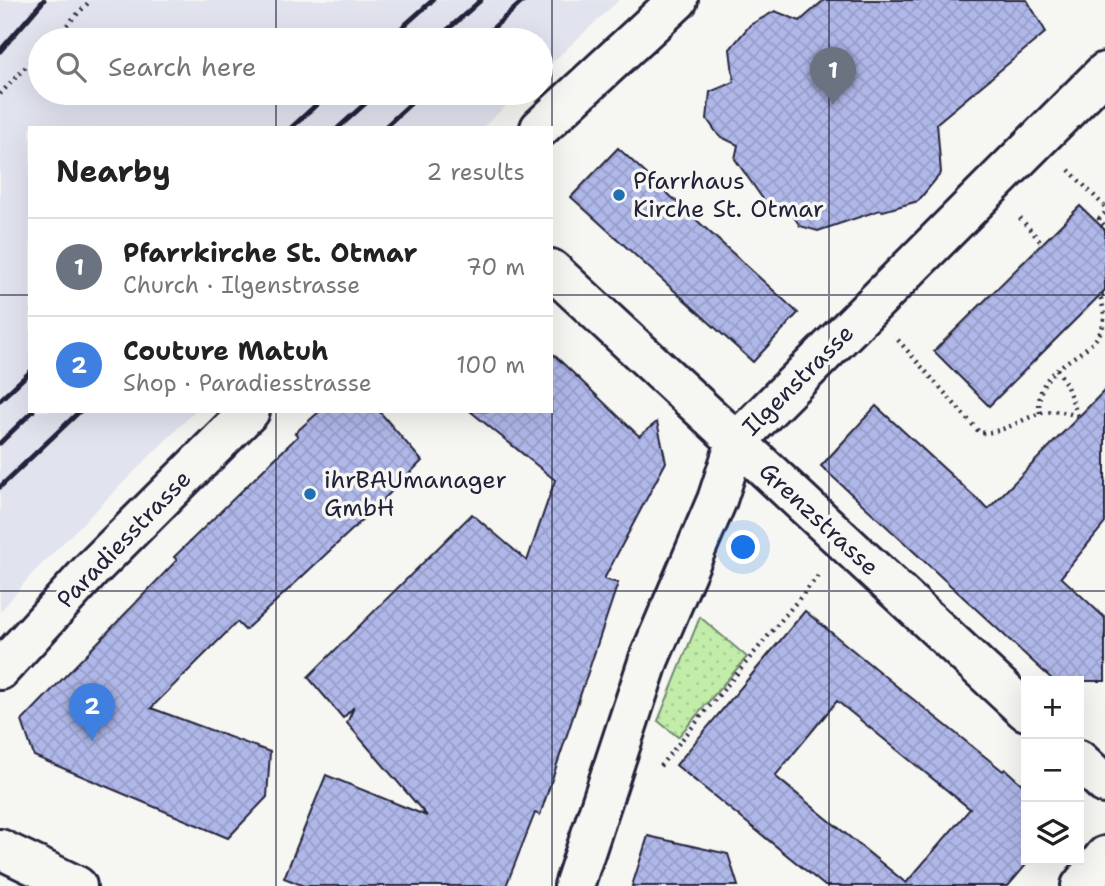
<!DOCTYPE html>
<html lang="en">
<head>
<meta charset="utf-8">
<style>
	:root { --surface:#fff; --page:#f2f2f2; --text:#222; --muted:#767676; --line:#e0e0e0; --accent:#111827 }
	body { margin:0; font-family:"Shantell Sans",sans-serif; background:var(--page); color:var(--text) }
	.controls { position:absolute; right:21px; bottom:21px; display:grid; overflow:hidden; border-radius:0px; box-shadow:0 7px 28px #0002 }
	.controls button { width:63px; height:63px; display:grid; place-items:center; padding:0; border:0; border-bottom:2px solid var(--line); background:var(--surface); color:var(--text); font:35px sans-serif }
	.you { position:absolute; left:744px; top:548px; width:24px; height:24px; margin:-18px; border:5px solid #fff; border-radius:50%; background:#1a73e8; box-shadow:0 0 0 10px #1a73e833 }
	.badge { display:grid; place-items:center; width:46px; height:46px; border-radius:50%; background:var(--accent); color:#fff; font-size:23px; font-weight:700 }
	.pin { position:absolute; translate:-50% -58px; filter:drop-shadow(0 2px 4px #0008) }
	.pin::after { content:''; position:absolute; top:37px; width:24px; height:21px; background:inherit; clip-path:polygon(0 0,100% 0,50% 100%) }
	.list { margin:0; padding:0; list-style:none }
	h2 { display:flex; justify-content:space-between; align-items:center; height:91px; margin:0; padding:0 28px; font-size:30px }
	h2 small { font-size:23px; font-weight:400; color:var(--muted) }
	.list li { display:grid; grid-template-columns:46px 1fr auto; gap:21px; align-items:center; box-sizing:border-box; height:98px; padding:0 28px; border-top:2px solid var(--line) }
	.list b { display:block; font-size:26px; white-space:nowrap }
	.list p { margin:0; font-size:23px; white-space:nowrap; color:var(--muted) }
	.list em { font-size:23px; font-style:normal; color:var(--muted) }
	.icon { flex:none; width:38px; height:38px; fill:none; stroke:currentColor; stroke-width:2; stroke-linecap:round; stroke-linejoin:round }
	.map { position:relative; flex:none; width:1105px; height:886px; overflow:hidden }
	.search { position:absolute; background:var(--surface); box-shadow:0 7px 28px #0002; left:28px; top:28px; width:525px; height:77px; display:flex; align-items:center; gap:18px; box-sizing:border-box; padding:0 24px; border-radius:38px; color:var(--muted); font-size:26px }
	.panel { position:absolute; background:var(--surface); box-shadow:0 7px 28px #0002; left:28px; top:126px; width:525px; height:287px; border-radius:0px }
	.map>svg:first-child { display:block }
	.built { fill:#e1e3ef }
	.grass { fill:url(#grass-dots); stroke:#728872; stroke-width:2 }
	.building { fill:url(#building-cross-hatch); stroke:#22223b; stroke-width:2; fill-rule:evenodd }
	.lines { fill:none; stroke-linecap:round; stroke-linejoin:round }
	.minor-casing { stroke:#22223b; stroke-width:44 }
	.major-casing { stroke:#22223b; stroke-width:44 }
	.path { stroke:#22223b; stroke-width:4.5; stroke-dasharray:2 5; stroke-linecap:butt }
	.minor { stroke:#f6f6f2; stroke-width:38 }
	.major { stroke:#f6f6f2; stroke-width:38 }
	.rail { stroke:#22223b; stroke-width:5 }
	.grid { fill:none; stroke:#22223b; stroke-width:2; stroke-opacity:0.55 }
	.poi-dot { fill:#1f6fb2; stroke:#f6f6f2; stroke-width:2.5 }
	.labels { text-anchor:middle; stroke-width:7; stroke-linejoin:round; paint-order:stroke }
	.poi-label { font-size:24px; fill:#22223b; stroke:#f6f6f2; text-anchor:start }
	.street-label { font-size:24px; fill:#22223b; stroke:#f6f6f2 }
</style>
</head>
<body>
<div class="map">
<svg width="1105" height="886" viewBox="0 0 1105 886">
	<defs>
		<pattern id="grass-dots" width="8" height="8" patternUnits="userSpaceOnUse" patternTransform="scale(1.75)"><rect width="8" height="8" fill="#c1eda9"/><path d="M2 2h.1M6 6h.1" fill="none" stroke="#a6cb92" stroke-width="1.8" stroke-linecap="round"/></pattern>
		<pattern id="building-cross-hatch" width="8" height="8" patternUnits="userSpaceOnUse" patternTransform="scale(1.75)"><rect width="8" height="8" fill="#b0b8e9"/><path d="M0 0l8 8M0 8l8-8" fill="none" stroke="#979ec9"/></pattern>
	</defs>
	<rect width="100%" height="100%" fill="#f6f6f2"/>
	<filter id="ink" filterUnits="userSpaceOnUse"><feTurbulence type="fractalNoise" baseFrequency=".0143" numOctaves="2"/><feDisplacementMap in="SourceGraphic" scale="14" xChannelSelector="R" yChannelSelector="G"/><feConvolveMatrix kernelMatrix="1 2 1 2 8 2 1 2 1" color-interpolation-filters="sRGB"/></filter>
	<g filter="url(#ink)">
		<polygon class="built" points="0,0 619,0 541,73 541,40 40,40 40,93 520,93 482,128 30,128 30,411 195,411 32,574 0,612"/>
		<polygon class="grass" points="700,617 747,657 678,737 658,721"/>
		<g class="building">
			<polygon points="824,0 1027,0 1046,32 937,123 941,173 918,201 883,211 880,210 818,231 800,226 788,208 770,209 735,159 738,145 719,136 707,119 710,92 734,82 730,49 750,25 775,11 800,21"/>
			<polygon points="618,148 798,313 753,362 571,197"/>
			<polygon points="1080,206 1105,230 1105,290 989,406 934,351"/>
			<polygon points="551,352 639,436 657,422 666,462 604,579 618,583 540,815 535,813 506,886 304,886 284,878 326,775 427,816 347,723 354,707 343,718 308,677 472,514 527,561 555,480 470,411 551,411"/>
			<polygon points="1105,390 1105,523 1061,577 1105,618 1105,681 1054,681 821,466 876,406 988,509"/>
			<polygon points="320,411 379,411 422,461 371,512 245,630 237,622 151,708 270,752 267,797 228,838 34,756 22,721 177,560 174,557 298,436 295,433"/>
			<path d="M805 611 894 684 1003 771 1005 769 1026 788V865L1008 886H825L676 765ZM837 701 970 809 906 883 775 776Z"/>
			<polygon points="648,836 728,854 738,886 632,886"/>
		</g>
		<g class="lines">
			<g class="minor-casing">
				<g id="minor">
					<polyline points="540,128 678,0"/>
					<polyline points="551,269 1026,711"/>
					<polyline points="0,670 92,569 250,411"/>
					<polyline points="1079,760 1105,784"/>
					<polyline points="0,849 77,886"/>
					<polyline points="574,886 649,659 717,500 736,442 1105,72"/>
				</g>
			</g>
			<g class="major-casing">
				<polyline id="major" points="1081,886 1105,856"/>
			</g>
			<g class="path">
				<polyline points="52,40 91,0"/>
				<polyline points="0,94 40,52"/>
				<polyline points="1069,170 1105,207"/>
				<polyline points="1105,213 1099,219 1105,226"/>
				<polyline points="1020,218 1042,243"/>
				<path d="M898 340 980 433C1019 433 1037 398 1078 417"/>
				<polyline points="1057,369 1066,384 1078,416"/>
				<path d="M1040 413C1031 358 1103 361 1104 317 1104 310 1102 302 1100 295L1105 294"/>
				<polyline points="660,766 818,576"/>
			</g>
			<use href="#minor" class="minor"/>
			<use href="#major" class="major"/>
			<g class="rail">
				<polyline points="388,40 433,0"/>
				<polyline points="436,40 481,0"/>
				<polyline points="480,40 524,0"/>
				<polyline points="0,51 44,0"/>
				<polyline points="291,128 329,93"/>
				<polyline points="338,128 377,93"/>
				<polyline points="384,128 422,93"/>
				<polyline points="0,400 30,372"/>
				<polyline points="0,443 33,411"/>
				<polyline points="0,487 80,411"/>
			</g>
		</g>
	</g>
	<path class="grid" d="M276 0V40M552 0V886M829 0V886M276 93V128M0 295H30M551 295H1105M276 411V886M0 591H1105"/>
	<g class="poi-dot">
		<circle cx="619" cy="195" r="7"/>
		<circle cx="310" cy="494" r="7"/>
	</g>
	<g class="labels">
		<g class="poi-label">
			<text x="633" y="189">Pfarrhaus<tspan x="633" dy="28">Kirche St. Otmar</tspan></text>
			<text x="324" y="488">ihrBAUmanager<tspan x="324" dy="28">GmbH</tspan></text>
		</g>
		<g class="street-label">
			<text transform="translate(798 380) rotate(-45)" y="8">Ilgenstrasse</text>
			<text transform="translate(819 519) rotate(43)" y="8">Grenzstrasse</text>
			<text transform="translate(124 539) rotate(-46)" y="8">Paradiesstrasse</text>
		</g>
	</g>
</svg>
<div class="controls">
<button>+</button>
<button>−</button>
<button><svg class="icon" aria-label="layers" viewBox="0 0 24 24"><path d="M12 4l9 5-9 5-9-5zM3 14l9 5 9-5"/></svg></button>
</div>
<div class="you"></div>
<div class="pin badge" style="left:833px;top:105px;background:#6b7280">1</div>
<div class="pin badge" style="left:92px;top:741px;background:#3f7fe0">2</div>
<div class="search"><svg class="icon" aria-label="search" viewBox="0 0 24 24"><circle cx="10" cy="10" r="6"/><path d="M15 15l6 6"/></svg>Search here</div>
<section class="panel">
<h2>Nearby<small>2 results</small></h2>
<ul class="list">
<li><span class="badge" style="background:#6b7280">1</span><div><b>Pfarrkirche St. Otmar</b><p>Church · Ilgenstrasse</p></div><em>70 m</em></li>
<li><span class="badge" style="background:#3f7fe0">2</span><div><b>Couture Matuh</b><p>Shop · Paradiesstrasse</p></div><em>100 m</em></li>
</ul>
</section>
</div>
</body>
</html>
